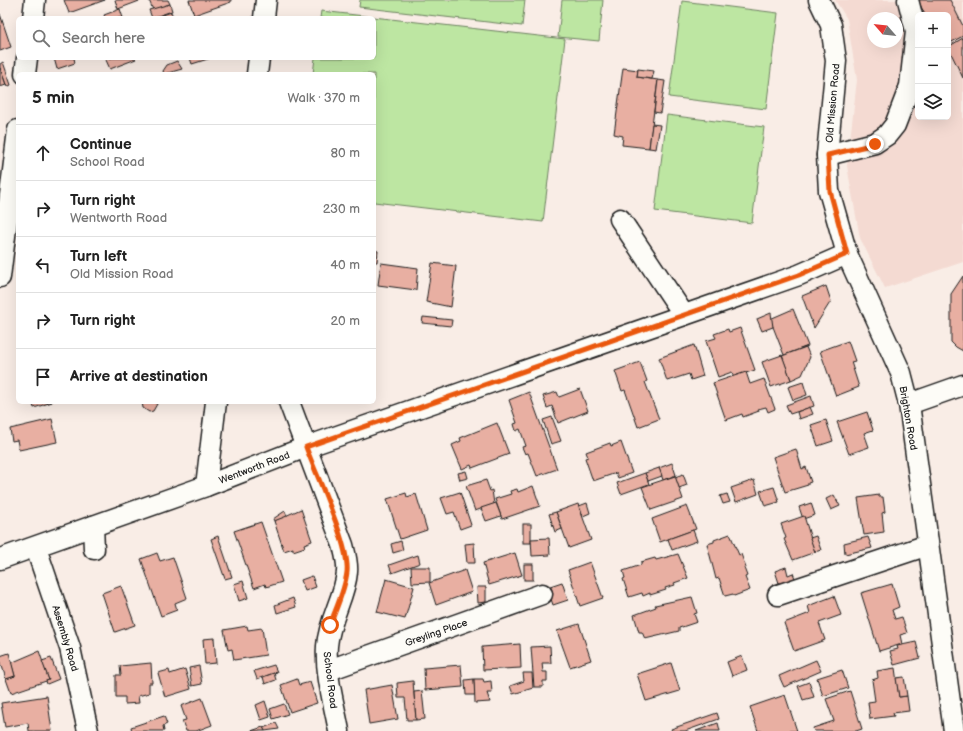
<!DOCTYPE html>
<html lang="en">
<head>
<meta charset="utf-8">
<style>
	:root { --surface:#fff; --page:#f2f2f2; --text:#222; --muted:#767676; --line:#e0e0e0 }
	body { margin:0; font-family:"Balsamiq Sans",sans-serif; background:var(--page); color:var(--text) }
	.controls { position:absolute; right:12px; top:12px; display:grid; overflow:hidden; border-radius:6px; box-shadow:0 4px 16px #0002 }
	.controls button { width:36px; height:36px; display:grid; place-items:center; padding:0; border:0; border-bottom:1px solid var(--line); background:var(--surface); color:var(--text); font:20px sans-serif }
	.compass { position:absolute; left:867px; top:12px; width:36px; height:36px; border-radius:50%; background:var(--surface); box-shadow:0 4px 16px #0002; rotate:298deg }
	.stop { position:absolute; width:12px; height:12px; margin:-9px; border:3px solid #ea580c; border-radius:50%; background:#fff }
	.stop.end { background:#ea580c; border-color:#fff; box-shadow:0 1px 4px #0008 }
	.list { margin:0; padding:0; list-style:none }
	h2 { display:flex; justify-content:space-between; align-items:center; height:52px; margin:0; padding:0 16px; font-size:17px }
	h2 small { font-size:13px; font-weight:400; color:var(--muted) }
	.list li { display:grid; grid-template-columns:26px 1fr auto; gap:12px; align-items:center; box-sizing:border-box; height:56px; padding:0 16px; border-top:1px solid var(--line) }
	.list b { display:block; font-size:15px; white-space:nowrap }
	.list p { margin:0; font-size:13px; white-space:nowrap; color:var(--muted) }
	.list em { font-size:13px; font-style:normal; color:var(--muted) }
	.icon { flex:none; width:22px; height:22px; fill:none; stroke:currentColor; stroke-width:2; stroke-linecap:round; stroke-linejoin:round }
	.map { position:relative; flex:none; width:963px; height:731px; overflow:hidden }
	.search { position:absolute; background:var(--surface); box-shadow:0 4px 16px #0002; left:16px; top:16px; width:360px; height:44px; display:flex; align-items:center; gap:10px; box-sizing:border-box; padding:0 14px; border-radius:6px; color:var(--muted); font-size:15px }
	.panel { position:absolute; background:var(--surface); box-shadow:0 4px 16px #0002; left:16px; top:72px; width:360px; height:332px; border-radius:6px }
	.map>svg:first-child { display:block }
	.built { fill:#f4dad2; fill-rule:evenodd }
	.green { fill:#bde6a2; stroke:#6c815f }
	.building { fill:#e8afa2; stroke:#1c1c1c }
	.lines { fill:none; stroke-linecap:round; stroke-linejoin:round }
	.minor-casing { stroke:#1c1c1c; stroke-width:23 }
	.minor { stroke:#fdfcf7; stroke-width:20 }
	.route { stroke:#ea580c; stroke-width:5 }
	.labels { text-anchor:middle; stroke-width:3.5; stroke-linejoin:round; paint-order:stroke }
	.street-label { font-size:10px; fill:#1c1c1c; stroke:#fdfcf7 }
</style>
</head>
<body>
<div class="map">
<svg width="963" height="731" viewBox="0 0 963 731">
	<rect width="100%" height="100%" fill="#f9ede6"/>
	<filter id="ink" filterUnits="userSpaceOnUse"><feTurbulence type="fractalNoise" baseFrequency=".025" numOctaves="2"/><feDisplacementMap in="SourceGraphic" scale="8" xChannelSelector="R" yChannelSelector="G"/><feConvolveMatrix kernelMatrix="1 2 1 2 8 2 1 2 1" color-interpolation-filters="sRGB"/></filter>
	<g filter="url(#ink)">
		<path class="built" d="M835 0H963V262L885 288 860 238 847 166 857 80 847 19ZM918 15H948V117H918ZM873 18H897V42H873Z"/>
		<g class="green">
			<polygon points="360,0 525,0 522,26 359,7"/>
			<polygon points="562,0 603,0 599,41 558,37"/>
			<polygon points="682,1 778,13 766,109 669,97"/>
			<polygon points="321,11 565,39 543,222 374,202 374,74 313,74 315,58 374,58 374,18 320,18"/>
			<polygon points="667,115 764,127 752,223 655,211"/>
		</g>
		<g class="building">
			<polygon points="64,0 105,0 69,13"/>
			<polygon points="115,0 142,0 118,9"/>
			<polygon points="149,0 168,0 170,4 153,10"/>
			<polygon points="189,0 231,0 231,2 194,15"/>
			<polygon points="918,0 950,0 963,26 963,36 948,44 948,15 925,15"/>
			<polygon points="170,4 172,11 152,18 149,10"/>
			<polygon points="120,9 123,18 105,18 104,15"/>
			<polygon points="171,12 174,18 155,18"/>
			<polygon points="0,14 11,47 0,51"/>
			<polygon points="963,38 963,78 948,47"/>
			<polygon points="54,58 74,58 75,63 57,69"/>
			<polygon points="112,58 135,58 136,59 110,69 106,60"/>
			<polygon points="190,58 211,58 192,64"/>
			<polygon points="177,61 182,69 164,74 163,71 167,65"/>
			<polygon points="3,62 11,85 7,87 0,68 0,64"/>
			<polygon points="0,68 6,85 0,87"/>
			<polygon points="623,68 638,70 637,77 658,80 649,148 622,145 623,136 614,134"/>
			<polygon points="638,69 654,71 652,79 637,77"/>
			<polygon points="658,80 665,81 660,113 654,112"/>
			<polygon points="652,124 660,125 656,149 649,148"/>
			<polygon points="374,250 378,251 377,262 374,262"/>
			<polygon points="381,263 418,268 416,290 378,285"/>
			<polygon points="432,263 456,266 451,307 426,302"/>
			<polygon points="963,276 963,351 956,347 951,342 951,294"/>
			<polygon points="826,286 831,301 814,328 802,296"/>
			<polygon points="793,309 808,346 784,355 770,319"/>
			<polygon points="771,313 773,327 762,331 757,319"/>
			<polygon points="423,317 452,320 451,326 422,323"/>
			<polygon points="740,328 755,370 734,377 732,372 718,377 706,341 716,338 714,334 728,329 729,332"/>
			<polygon points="848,341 855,361 851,362 859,387 836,396 820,351"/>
			<polygon points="694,345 703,376 691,380 689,374 667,381 659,358"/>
			<polygon points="806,347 810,357 802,375 791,380 782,356"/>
			<polygon points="782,355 791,380 771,387 762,362"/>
			<polygon points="640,362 647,381 645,382 659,419 638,427 625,390 622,391 615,371"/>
			<polygon points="746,372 750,384 764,379 775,409 768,412 766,407 758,409 759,411 743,417 742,414 726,420 713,383"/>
			<polygon points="803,382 807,395 793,400 788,387"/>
			<polygon points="580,389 588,411 558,423 552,406 547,408 543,396 557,392 559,397"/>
			<polygon points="529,392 557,469 537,476 528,453 525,454 522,447 526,446 520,429 516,431 514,424 517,423 509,400"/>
			<polygon points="811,396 814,406 790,414 786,405"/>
			<polygon points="32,402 52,402 34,408"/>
			<polygon points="142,402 156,402 157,404 153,411 149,412 143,408"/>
			<polygon points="810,407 813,414 799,419 797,412"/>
			<polygon points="867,412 873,430 864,433 869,447 849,454 837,422"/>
			<polygon points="552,417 561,441 551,444 543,420"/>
			<polygon points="52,419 57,442 19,450 17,440 12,441 10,429"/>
			<polygon points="826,420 833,441 818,446 811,425"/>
			<polygon points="497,423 509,454 472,468 471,465 462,469 452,445 461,441 460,438"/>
			<polygon points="621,442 632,473 618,478 616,473 593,481 585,458 588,457 586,452 610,443 611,446"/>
			<polygon points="796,449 802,469 806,467 811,482 808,483 808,485 785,492 773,457"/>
			<polygon points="672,463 676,475 663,480 659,468"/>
			<polygon points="659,468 662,476 648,481 645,473"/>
			<polygon points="466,471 468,478 460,480 458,473"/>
			<polygon points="645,473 649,484 621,494 617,483"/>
			<polygon points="683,474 687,485 679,488 675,477"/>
			<polygon points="675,476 683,499 651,510 642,487"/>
			<polygon points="486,480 490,491 492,490 494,504 475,511 466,486"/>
			<polygon points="754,480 758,494 736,502 731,488"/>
			<polygon points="533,486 540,506 502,519 495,499 511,494 510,491 517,489 518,492"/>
			<polygon points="774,487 779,502 765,506 760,491"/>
			<polygon points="460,492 471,525 460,529 454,512 447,514 441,498"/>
			<polygon points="406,493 407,497 416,494 427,530 400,539 387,499"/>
			<polygon points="727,494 730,502 723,504 720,496"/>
			<polygon points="834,495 840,506 831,510 826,499"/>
			<polygon points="879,495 879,497 883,497 885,512 882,513 884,532 864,535 858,498"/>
			<polygon points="496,503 501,516 486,521 481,508"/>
			<polygon points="587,503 590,513 583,516 579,506"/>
			<polygon points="811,503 815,515 803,519 799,507"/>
			<polygon points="578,504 591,540 569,548 556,512"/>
			<polygon points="687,506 696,529 660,542 652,519"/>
			<polygon points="301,509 312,541 304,544 305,547 293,551 293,548 284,551 274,521"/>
			<polygon points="285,511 287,516 274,521 273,519"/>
			<polygon points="556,512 562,529 555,532 549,514"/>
			<polygon points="804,516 815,552 793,560 784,539 786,538 781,524"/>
			<polygon points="261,522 282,582 266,587 265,584 254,588 234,531"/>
			<rect x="523" y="524" width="8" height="19"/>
			<polygon points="693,530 697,541 672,550 668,539"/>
			<polygon points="730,534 739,555 741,554 746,568 744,568 747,576 745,577 750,590 734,596 733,594 725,596 719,578 716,579 707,544 714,542 714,540"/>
			<polygon points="218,536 232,577 225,579 211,539"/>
			<polygon points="816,536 821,550 815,552 810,538"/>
			<polygon points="868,537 872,548 845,554 844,543"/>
			<polygon points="549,538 550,555 532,556 531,539"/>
			<polygon points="401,541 403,550 393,553 391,544"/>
			<polygon points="474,543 475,563 467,563 465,544"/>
			<polygon points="157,553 160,561 173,557 187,598 175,603 177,610 161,616 141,559"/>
			<polygon points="515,553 522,575 489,585 483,563"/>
			<polygon points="678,554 688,578 674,583 675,585 665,588 666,590 650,595 650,593 643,596 642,593 629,597 623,579 625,578 623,571 641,565 641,562 655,558 656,560"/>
			<polygon points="418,555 420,563 392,573 389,565"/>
			<polygon points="590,562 603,598 580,606 568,570"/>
			<rect x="524" y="564" width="9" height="16"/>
			<polygon points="411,567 430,567 430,582 412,583"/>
			<polygon points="786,567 788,575 793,573 796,581 780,586 775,571"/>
			<polygon points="465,570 472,592 436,605 429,583"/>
			<polygon points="312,576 316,587 305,591 301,580"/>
			<polygon points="386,579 414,587 405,619 377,612"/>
			<polygon points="243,581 248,598 239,601 234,584"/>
			<polygon points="562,582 568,600 553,605 547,587"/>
			<polygon points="892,584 899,607 892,610 895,619 902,617 907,633 900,635 902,644 879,651 861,593"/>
			<polygon points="121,586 135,625 115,632 102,593"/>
			<polygon points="477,587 486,587 486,602 478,603"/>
			<polygon points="834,596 841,615 819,623 825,640 794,651 784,623 810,613 808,606"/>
			<polygon points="692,597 697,613 694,614 697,622 679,628 679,631 645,639 642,632 639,632 634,615 656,607 655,605"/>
			<polygon points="293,598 296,607 277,613 275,605"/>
			<polygon points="579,624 591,660 570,667 557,631"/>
			<polygon points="247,626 248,630 262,628 266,655 234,660 232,649 228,650 224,630"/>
			<polygon points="214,638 216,663 205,664 203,639"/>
			<polygon points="916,642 920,658 894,665 890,651 898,649 897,646"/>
			<polygon points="520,644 521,668 483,670 482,647"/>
			<polygon points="550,646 551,663 542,663 543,672 547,672 547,681 543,681 543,687 534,687 531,647"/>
			<polygon points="39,651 49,680 11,693 6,679 15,676 11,663"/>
			<polygon points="9,653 15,676 6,679 2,666 0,666 0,656"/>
			<polygon points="742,656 747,670 732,676 727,662"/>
			<polygon points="51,658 59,679 47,684 46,681 49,680 42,661"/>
			<polygon points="816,660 821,671 784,687 779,676"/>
			<polygon points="151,663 152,683 149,683 149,693 138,696 139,703 125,704 125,697 116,697 116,675 121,675 120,666"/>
			<polygon points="671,663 680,691 646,701 637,674"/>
			<polygon points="274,665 277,672 257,679 254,671"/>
			<polygon points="461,665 463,687 425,690 424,668"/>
			<polygon points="199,666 202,684 192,686 189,668"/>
			<polygon points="895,668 899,697 907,696 909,711 893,713 894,716 870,719 868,702 875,701 872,680 878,678 877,671"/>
			<polygon points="185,669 191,689 165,697 158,673 169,670 170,674"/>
			<polygon points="842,670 848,688 823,696 817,678"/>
			<polygon points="274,673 276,680 265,684 263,677"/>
			<polygon points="523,673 532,673 533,688 513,694 510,686 524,681"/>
			<polygon points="904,677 907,696 899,697 896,678"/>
			<polygon points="297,679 299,685 310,682 317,703 290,712 281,685"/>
			<polygon points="474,679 475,695 466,695 465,680"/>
			<polygon points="474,679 483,679 484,682 491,681 492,693 487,693 490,702 475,703"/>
			<polygon points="413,681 416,720 407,720 405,698 398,698 397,683"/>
			<polygon points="809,682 814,697 803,700 798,686"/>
			<polygon points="392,685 398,719 369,724 364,690"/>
			<polygon points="422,691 425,719 416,720 414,692"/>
			<polygon points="850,691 862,729 856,731 814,731 813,728 834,721 826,699"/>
			<polygon points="785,695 797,731 758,731 750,707"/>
			<polygon points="47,696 52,731 29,731 28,723 5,727 1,703"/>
			<polygon points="202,698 212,725 196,731 186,731 182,721 186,720 181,706"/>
			<polygon points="265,701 270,717 261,720 256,705"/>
			<polygon points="284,704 288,714 273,719 270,709"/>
			<polygon points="717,713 719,719 685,731 672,731 671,729"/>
			<polygon points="164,716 167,724 163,726 164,731 132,731 131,727"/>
			<polygon points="276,723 279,729 265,731 263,728"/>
			<polygon points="718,723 720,731 696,731"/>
			<polygon points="263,727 265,731 251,731"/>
		</g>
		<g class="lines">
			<g class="minor-casing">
				<g id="minor">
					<polyline points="819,0 831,25 836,61 827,155 829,191 847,254 901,373 909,404 954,731"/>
					<polyline points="33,18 35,0"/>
					<polyline points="264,18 266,0"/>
					<polyline points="25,74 27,58"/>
					<polyline points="257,74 259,58"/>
					<polyline points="827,155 875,143 887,135 895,125 910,86 916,31 908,0"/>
					<polyline points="620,219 684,315"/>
					<polyline points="0,277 18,130"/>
					<path d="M289 402 343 545C345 553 348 563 347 572 345 597 329 619 327 646 325 673 334 704 339 731"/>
					<polyline points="909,404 963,385"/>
					<polyline points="206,486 216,402"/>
					<polyline points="93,526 94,549"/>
					<polyline points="36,548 70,648 88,731"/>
					<polyline points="0,559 206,486 306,447 799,275 847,254"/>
					<polyline points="778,595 928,545"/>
					<polyline points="329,670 542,594"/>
				</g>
			</g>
			<use href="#minor" class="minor"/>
		</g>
	</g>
	<g class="lines" filter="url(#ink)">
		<path class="route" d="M330 625C336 608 345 590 347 572 350 546 316 475 306 447L799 275 847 254 830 191 828 155 875 144"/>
	</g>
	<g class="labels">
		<g class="street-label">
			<text transform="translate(832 103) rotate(-85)" y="4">Old Mission Road</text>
			<text transform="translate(909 418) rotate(80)" y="4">Brighton Road</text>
			<text transform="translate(254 467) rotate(-21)" y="4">Wentworth Road</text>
			<text transform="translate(436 632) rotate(-19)" y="4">Greyling Place</text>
			<text transform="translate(66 638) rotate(73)" y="4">Assembly Road</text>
			<text transform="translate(331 680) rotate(83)" y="4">School Road</text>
		</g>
	</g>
</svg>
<div class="controls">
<button>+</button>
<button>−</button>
<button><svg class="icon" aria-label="layers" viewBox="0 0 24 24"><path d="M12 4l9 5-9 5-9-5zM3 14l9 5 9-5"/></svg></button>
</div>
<svg class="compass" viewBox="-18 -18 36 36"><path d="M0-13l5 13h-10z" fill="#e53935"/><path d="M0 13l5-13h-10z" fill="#767676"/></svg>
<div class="stop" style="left:330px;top:625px"></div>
<div class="stop end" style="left:875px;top:144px"></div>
<div class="search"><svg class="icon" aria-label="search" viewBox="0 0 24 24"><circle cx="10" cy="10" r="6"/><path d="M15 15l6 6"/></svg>Search here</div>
<section class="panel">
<h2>5 min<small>Walk · 370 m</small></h2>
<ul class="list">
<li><svg class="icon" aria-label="ahead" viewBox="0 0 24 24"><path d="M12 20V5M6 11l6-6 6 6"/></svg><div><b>Continue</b><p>School Road</p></div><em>80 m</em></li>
<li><svg class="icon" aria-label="right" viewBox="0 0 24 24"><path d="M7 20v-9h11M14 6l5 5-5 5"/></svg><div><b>Turn right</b><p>Wentworth Road</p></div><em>230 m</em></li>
<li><svg class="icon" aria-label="left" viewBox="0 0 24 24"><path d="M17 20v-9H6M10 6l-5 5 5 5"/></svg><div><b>Turn left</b><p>Old Mission Road</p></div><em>40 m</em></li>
<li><svg class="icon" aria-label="right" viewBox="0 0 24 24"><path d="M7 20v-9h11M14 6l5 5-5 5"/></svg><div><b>Turn right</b></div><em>20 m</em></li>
<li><svg class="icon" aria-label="arrive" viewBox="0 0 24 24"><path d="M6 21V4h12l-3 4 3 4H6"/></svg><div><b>Arrive at destination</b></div></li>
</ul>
</section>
</div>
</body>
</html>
